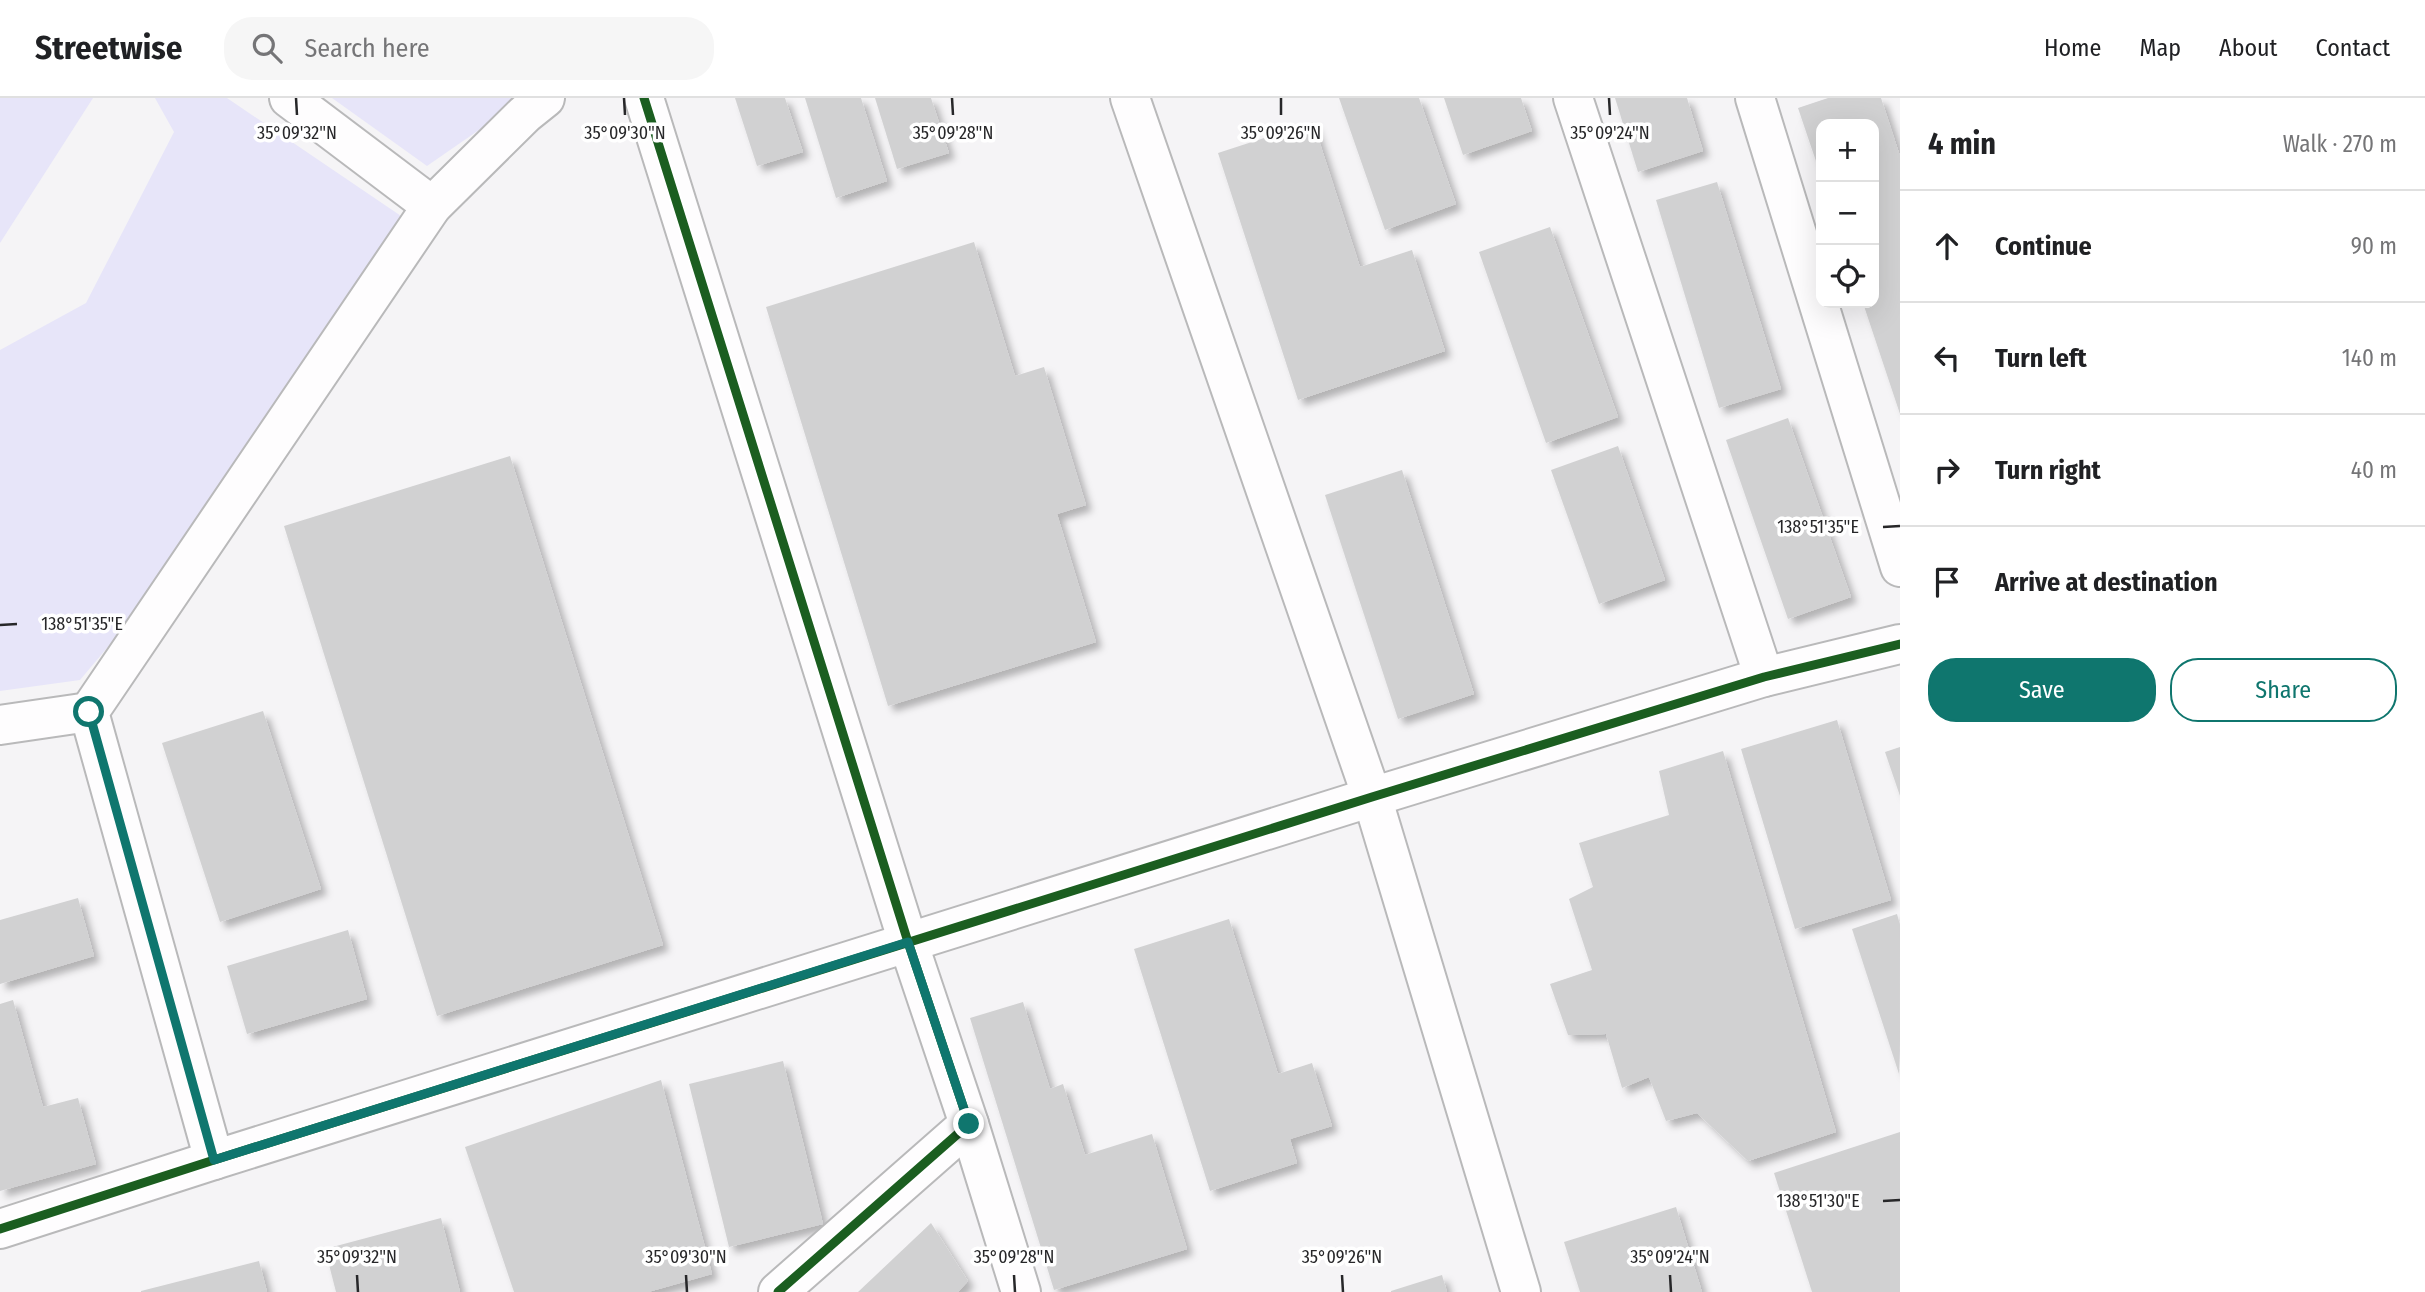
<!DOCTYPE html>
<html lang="en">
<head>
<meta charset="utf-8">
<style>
	:root { --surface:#fff; --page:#f6f6f6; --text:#202124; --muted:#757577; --line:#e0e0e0; --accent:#0f766e }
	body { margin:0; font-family:"Fira Sans Condensed",sans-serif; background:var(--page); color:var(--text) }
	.controls { position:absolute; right:21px; top:21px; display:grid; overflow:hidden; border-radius:14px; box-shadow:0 7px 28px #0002 }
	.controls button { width:63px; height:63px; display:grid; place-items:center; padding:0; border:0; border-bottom:2px solid var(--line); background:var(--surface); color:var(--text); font:35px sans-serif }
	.stop { position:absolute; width:21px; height:21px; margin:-16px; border:5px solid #0f766e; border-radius:50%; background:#fff }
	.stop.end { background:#0f766e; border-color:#fff; box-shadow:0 2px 7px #0008 }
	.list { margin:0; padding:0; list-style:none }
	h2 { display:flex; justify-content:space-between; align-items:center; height:91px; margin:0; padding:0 28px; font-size:30px }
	h2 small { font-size:23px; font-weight:400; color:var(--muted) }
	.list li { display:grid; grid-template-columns:46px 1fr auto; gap:21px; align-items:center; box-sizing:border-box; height:112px; padding:0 28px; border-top:2px solid var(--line) }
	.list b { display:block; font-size:26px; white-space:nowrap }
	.list em { font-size:23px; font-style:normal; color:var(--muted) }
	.actions { display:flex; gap:14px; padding:21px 28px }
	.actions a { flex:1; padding:16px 0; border:2px solid var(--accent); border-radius:28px; text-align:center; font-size:24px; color:var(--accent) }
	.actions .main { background:var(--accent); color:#fff }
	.icon { flex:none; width:38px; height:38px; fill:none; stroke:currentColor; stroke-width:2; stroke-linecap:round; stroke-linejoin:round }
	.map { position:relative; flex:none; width:1900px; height:1194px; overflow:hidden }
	header { display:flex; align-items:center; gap:42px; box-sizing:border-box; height:98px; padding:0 35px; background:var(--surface); border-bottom:2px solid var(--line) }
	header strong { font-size:33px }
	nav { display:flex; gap:38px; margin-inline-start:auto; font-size:24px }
	.search { width:490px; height:63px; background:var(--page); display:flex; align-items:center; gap:18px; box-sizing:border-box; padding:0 24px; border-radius:28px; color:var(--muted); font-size:26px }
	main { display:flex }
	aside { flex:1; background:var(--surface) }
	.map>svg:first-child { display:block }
	.green { fill:#e7e5f9 }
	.building { fill:#d1d1d2; filter:url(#shadow) }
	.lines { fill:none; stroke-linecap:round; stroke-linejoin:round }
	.minor-casing { stroke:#b9b9ba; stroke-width:42 }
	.minor { stroke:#fefdfe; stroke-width:38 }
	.cycleway-casing { stroke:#fff; stroke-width:13 }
	.cycleway { stroke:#1b5e20; stroke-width:9 }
	.route { stroke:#0f766e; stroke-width:9 }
	.ticks { fill:none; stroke:#272729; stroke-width:2.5 }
	.ticks-label { font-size:18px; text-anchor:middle; fill:#272729; stroke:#fff; stroke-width:7; stroke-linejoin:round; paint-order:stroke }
</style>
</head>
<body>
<header>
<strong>Streetwise</strong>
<div class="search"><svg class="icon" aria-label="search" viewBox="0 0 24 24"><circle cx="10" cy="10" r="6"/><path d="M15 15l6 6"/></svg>Search here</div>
<nav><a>Home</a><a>Map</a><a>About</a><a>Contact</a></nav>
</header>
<main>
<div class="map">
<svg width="1900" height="1194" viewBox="0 0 1900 1194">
	<defs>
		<filter id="shadow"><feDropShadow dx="6" dy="6" stdDeviation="3.5" flood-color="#0004"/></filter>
	</defs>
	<rect width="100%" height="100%" fill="#f5f4f6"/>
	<g class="green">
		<polygon points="0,0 93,0 0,145"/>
		<polygon points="155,0 227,0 404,120 171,474 80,582 0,593 0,252 86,205 174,34"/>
		<polygon points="332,0 525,0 427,68"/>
	</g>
	<g class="building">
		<polygon points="735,0 785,0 803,54 757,68"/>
		<polygon points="805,0 861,0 887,83 836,100"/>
		<polygon points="875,0 931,0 949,55 897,71"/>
		<polygon points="1339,0 1419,0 1456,106 1385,132"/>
		<polygon points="1444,0 1521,0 1532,33 1463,57"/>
		<polygon points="1615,0 1687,0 1703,53 1638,74"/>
		<polygon points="1828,0 1881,0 1900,58 1900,316 1863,205 1874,205 1874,26 1821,26 1821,78 1798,10"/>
		<polygon points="1313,24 1360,169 1412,152 1445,253 1298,302 1218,55"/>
		<polygon points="1717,84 1781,291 1719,310 1656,102"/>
		<polygon points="1550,129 1618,319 1546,345 1479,154"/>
		<polygon points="974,144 1015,278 1044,269 1086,407 1057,416 1096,544 888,608 766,209"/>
		<polygon points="1788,320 1851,499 1788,521 1726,342"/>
		<polygon points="1618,348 1665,482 1599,506 1551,372"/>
		<polygon points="510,358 663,847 437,918 284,428"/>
		<polygon points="1402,372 1474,596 1398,621 1325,397"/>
		<polygon points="263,613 321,791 220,824 162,645"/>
		<polygon points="1837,622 1891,802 1795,831 1741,651"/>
		<polygon points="1900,649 1900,698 1885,654"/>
		<polygon points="1723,653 1836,1034 1748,1063 1697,1015 1666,1023 1649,979 1622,990 1606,936 1568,937 1550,886 1592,872 1569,801 1593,789 1579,745 1669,717 1659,673"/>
		<polygon points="78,800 94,858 0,886 0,822"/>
		<polygon points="1897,816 1900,827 1899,976 1852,831"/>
		<polygon points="1229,821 1278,976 1312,965 1332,1028 1290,1041 1297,1065 1210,1093 1134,851"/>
		<polygon points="348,832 367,901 247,936 227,868"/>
		<polygon points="13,902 43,1009 78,1000 96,1066 0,1093 0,906"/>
		<polygon points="1023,904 1050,991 1063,986 1085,1057 1152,1036 1187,1151 1054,1192 970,920"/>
		<polygon points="783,963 823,1126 729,1149 689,986"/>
		<polygon points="661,982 712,1176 648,1194 514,1194 465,1049"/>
		<polygon points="1900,1034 1900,1194 1812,1194 1774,1075"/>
		<polygon points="1676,1109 1702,1194 1580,1194 1564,1144"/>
		<polygon points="441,1120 460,1194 336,1194 325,1151"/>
		<polygon points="931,1125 968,1183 958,1194 858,1194"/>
		<polygon points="259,1163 267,1194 141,1194 141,1193"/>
		<polygon points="1442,1177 1447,1194 1391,1194 1391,1193"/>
	</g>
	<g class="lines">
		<g class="minor-casing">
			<g id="minor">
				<polyline points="289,0 432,108"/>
				<polyline points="644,0 908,844 969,1026 778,1194"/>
				<polyline points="1130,0 1372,699 1521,1194"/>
				<polyline points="1573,0 1764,579"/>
				<polyline points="1755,0 1900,469"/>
				<polyline points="0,627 89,614"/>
				<polyline points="969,1026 1021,1194"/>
				<polyline points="214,1062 89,614 432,108 525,16 545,0"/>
				<polyline points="0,1131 214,1062 1372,699 1764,579 1900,546"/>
			</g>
		</g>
		<use href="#minor" class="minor"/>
		<g class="cycleway-casing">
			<g id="cycleway">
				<polyline points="644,0 908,844 969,1026 778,1194"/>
				<polyline points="0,1131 214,1062 1372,699 1764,579 1900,546"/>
			</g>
		</g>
		<use href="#cycleway" class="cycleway"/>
	</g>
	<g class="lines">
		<polyline class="route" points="89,614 214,1062 908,844 969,1026"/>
	</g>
	<path class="ticks" d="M296 0 297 17M624 0 625 17M952 0 953 17M1281 0V17M1609 0 1610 17M1883 429 1900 428M0 527 17 526M1883 1103 1900 1102M357 1177 358 1194M686 1177 687 1194M1014 1177 1015 1194M1342 1177 1343 1194M1670 1177 1671 1194"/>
	<g class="ticks-label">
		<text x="297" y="41">35°09'32"N</text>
		<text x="625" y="41">35°09'30"N</text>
		<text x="953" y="41">35°09'28"N</text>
		<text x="1281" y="41">35°09'26"N</text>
		<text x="1610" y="41">35°09'24"N</text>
		<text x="1818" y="435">138°51'35"E</text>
		<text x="82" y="532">138°51'35"E</text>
		<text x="1818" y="1109">138°51'30"E</text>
		<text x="357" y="1165">35°09'32"N</text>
		<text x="686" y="1165">35°09'30"N</text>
		<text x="1014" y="1165">35°09'28"N</text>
		<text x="1342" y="1165">35°09'26"N</text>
		<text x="1670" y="1165">35°09'24"N</text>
	</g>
</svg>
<div class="controls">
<button>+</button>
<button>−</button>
<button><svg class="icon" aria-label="locate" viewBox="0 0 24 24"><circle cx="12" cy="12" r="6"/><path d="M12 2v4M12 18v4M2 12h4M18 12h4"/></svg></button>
</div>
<div class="stop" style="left:89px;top:614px"></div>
<div class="stop end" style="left:969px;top:1026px"></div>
</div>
<aside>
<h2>4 min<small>Walk · 270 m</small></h2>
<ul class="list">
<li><svg class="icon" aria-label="ahead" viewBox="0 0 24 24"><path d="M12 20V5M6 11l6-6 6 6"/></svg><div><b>Continue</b></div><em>90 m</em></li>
<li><svg class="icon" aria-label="left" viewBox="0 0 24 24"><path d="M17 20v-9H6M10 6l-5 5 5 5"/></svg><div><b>Turn left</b></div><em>140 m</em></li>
<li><svg class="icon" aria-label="right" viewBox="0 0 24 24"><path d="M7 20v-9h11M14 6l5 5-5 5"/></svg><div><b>Turn right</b></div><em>40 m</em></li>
<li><svg class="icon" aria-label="arrive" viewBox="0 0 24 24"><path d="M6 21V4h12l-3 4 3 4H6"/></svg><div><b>Arrive at destination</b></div></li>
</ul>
<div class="actions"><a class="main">Save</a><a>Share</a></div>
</aside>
</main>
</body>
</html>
